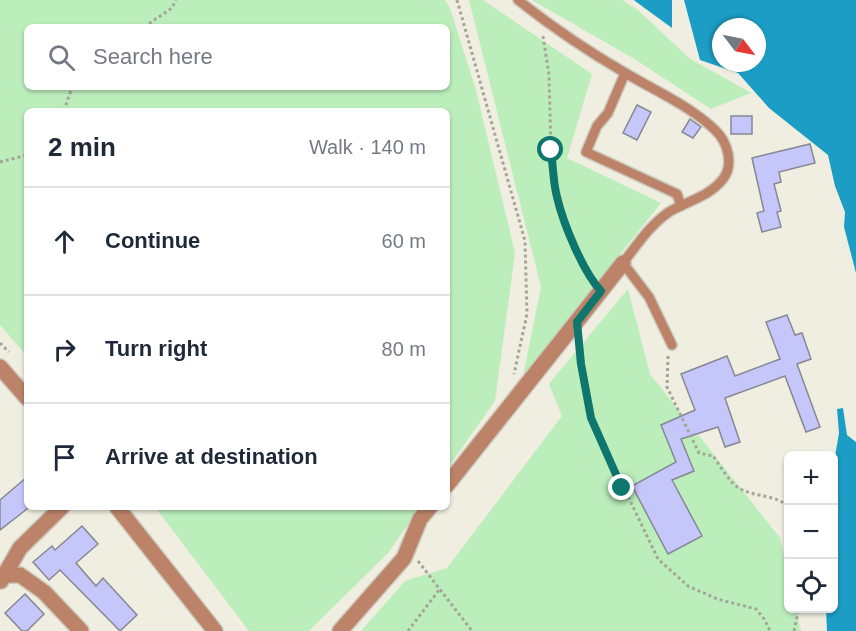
<!DOCTYPE html>
<html lang="en">
<head>
<meta charset="utf-8">
<style>
	:root { --surface:#fff; --page:#f2f2f3; --text:#1f2937; --muted:#747a83; --line:#e0e1e3 }
	body { margin:0; font-family:Helvetica,sans-serif; background:var(--page); color:var(--text) }
	.controls { position:absolute; right:18px; bottom:18px; display:grid; overflow:hidden; border-radius:9px; box-shadow:0 2px 4px #0004 }
	.controls button { width:54px; height:54px; display:grid; place-items:center; padding:0; border:0; border-bottom:2px solid var(--line); background:var(--surface); color:var(--text); font:30px sans-serif }
	.compass { position:absolute; left:712px; top:18px; width:54px; height:54px; border-radius:50%; background:var(--surface); box-shadow:0 2px 4px #0004; rotate:122deg }
	.stop { position:absolute; width:18px; height:18px; margin:-14px; border:4px solid #0f766e; border-radius:50%; background:#fff }
	.stop.end { background:#0f766e; border-color:#fff; box-shadow:0 2px 6px #0008 }
	.list { margin:0; padding:0; list-style:none }
	h2 { display:flex; justify-content:space-between; align-items:center; height:78px; margin:0; padding:0 24px; font-size:26px }
	h2 small { font-size:20px; font-weight:400; color:var(--muted) }
	.list li { display:grid; grid-template-columns:39px 1fr auto; gap:18px; align-items:center; box-sizing:border-box; height:108px; padding:0 24px; border-top:2px solid var(--line) }
	.list b { display:block; font-size:22px; white-space:nowrap }
	.list em { font-size:20px; font-style:normal; color:var(--muted) }
	.icon { flex:none; width:33px; height:33px; fill:none; stroke:currentColor; stroke-width:2; stroke-linecap:round; stroke-linejoin:round }
	.map { position:relative; flex:none; width:856px; height:631px; overflow:hidden }
	.search { position:absolute; background:var(--surface); box-shadow:0 2px 4px #0004; left:24px; top:24px; width:426px; height:66px; display:flex; align-items:center; gap:15px; box-sizing:border-box; padding:0 21px; border-radius:9px; color:var(--muted); font-size:22px }
	.panel { position:absolute; background:var(--surface); box-shadow:0 2px 4px #0004; left:24px; top:108px; width:426px; height:402px; border-radius:9px }
	.map>svg:first-child { display:block }
	.green { fill:#beb; fill-rule:evenodd }
	.water { fill:#1c9dc5; fill-rule:evenodd }
	.building { fill:#c5c7fa; stroke:#868793; stroke-width:1.5 }
	.lines { fill:none; stroke-linecap:round; stroke-linejoin:round }
	.lane-casing { stroke:#cbc9bd; stroke-width:12 }
	.street-casing { stroke:#cbc9bd; stroke-width:18 }
	.path { stroke:#a6a499; stroke-width:3; stroke-dasharray:3 3; stroke-linecap:butt }
	.lane { stroke:#bc8368; stroke-width:9 }
	.street { stroke:#bc8368; stroke-width:15 }
	.route { stroke:#0f766e; stroke-width:8 }
</style>
</head>
<body>
<div class="map">
<svg width="856" height="631" viewBox="0 0 856 631">
	<rect width="100%" height="100%" fill="#f0eee0"/>
	<g class="green">
		<path d="M0 0H445L450 8 476 90 515 253 495 401 447 469V111H27V356L0 325ZM27 27H447V87H27Z"/>
		<polygon points="469,0 483,0 592,74 567,158 661,203 523,376 541,287"/>
		<polygon points="532,0 622,0 638,10 689,58 751,93 711,109 636,60"/>
		<polygon points="628,289 650,374 780,538 788,575 788,608 796,609 801,631 361,631 405,581 447,568 562,416 549,384"/>
		<polygon points="155,507 420,507 388,553 309,631 249,631"/>
	</g>
	<g class="water">
		<polygon points="634,0 672,0 672,28 635,1"/>
		<path d="M684 0H856V273L844 227 845 212 835 186 828 155 769 108 738 73 700 60ZM721 27H757V63H721Z"/>
		<polygon points="843,408 847,435 856,442 856,631 827,631 826,609 834,608 834,585 836,579 834,544 834,462 839,433 837,409"/>
	</g>
	<g class="building">
		<polygon points="637,105 651,112 637,140 623,133"/>
		<rect x="731" y="116" width="21" height="18"/>
		<polygon points="690,119 701,127 693,138 682,132"/>
		<polygon points="810,144 815,163 779,172 781,182 774,184 781,211 777,212 781,227 762,232 757,213 764,211 752,158"/>
		<polygon points="787,315 795,335 802,333 811,359 797,364 820,427 806,432 785,376 725,398 740,442 725,447 718,427 681,439 694,471 672,480 702,536 668,554 632,486 676,462 661,425 695,410 681,374 727,356 735,376 780,359 766,322"/>
		<polygon points="27,477 27,509 0,530 0,500"/>
		<polygon points="82,526 98,544 76,563 96,586 103,578 137,615 120,631 60,570 49,580 33,562 52,546 55,550"/>
		<polygon points="25,594 44,614 27,631 22,631 5,613"/>
	</g>
	<g class="lines">
		<g class="lane-casing">
			<g id="lane">
				<path d="M518 0C552 27 589 52 627 74 656 91 690 106 715 130 728 142 734 165 723 179 709 197 687 201 669 212 650 225 637 245 623 263L649 297 672 345"/>
				<polyline points="625,73 608,113 597,126 586,152 677,194 681,206"/>
			</g>
		</g>
		<g class="street-casing">
			<g id="street">
				<polyline points="0,367 27,398"/>
				<polyline points="447,485 623,263"/>
				<polyline points="117,507 215,631"/>
				<polyline points="0,575 20,575 44,592 81,631"/>
				<polyline points="1,581 20,548 62,507"/>
				<polyline points="340,631 404,558 420,519 430,507"/>
			</g>
		</g>
		<g class="path">
			<polyline points="457,0 525,241 527,314 514,374"/>
			<polyline points="144,27 172,8 176,0"/>
			<polyline points="543,36 549,75 551,150 557,197 568,229 592,279"/>
			<polyline points="64,111 72,87"/>
			<polyline points="0,162 27,155"/>
			<polyline points="0,343 9,352"/>
			<polyline points="579,344 591,419 658,559 688,586 717,599 756,609 765,620 770,631"/>
			<path d="M668 356 667 387 699 453 713 456C719 464 729 481 736 486 752 498 772 493 788 506"/>
			<polyline points="418,561 472,631"/>
			<polyline points="408,631 439,590"/>
			<polyline points="794,631 799,608"/>
		</g>
		<use href="#lane" class="lane"/>
		<use href="#street" class="street"/>
	</g>
	<g class="lines">
		<path class="route" d="M551 150C553 165 553 182 557 197 563 223 583 272 601 291L577 322 581 364 591 418 622 488"/>
	</g>
</svg>
<div class="controls">
<button>+</button>
<button>−</button>
<button><svg class="icon" aria-label="locate" viewBox="0 0 24 24"><circle cx="12" cy="12" r="6"/><path d="M12 2v4M12 18v4M2 12h4M18 12h4"/></svg></button>
</div>
<svg class="compass" viewBox="-18 -18 36 36"><path d="M0-13l5 13h-10z" fill="#e53935"/><path d="M0 13l5-13h-10z" fill="#747a83"/></svg>
<div class="stop" style="left:551px;top:150px"></div>
<div class="stop end" style="left:622px;top:488px"></div>
<div class="search"><svg class="icon" aria-label="search" viewBox="0 0 24 24"><circle cx="10" cy="10" r="6"/><path d="M15 15l6 6"/></svg>Search here</div>
<section class="panel">
<h2>2 min<small>Walk · 140 m</small></h2>
<ul class="list">
<li><svg class="icon" aria-label="ahead" viewBox="0 0 24 24"><path d="M12 20V5M6 11l6-6 6 6"/></svg><div><b>Continue</b></div><em>60 m</em></li>
<li><svg class="icon" aria-label="right" viewBox="0 0 24 24"><path d="M7 20v-9h11M14 6l5 5-5 5"/></svg><div><b>Turn right</b></div><em>80 m</em></li>
<li><svg class="icon" aria-label="arrive" viewBox="0 0 24 24"><path d="M6 21V4h12l-3 4 3 4H6"/></svg><div><b>Arrive at destination</b></div></li>
</ul>
</section>
</div>
</body>
</html>
